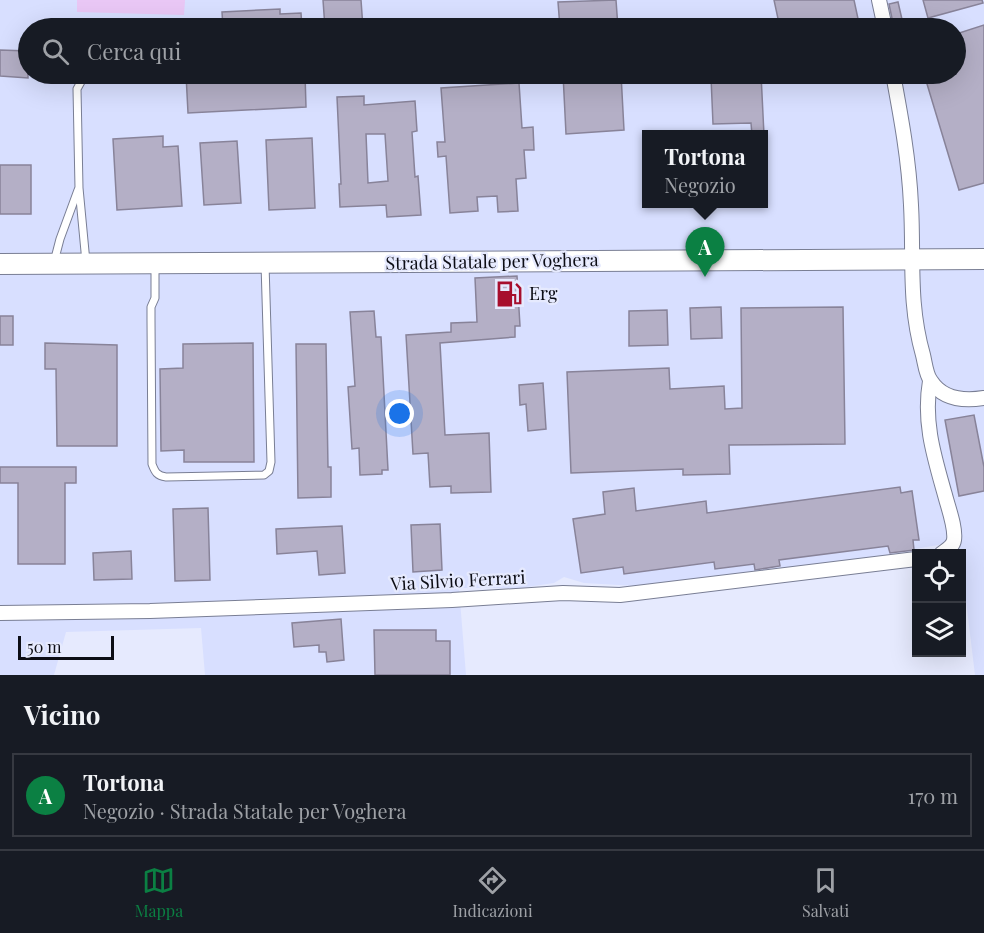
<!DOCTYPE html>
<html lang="it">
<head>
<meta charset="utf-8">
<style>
	:root { --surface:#171b24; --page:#20242c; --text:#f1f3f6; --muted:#9ea1a6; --line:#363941; --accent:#0b8043 }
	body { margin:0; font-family:"Playfair Display",serif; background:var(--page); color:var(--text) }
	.controls { position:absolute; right:18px; bottom:18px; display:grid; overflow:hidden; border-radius:0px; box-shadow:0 6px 24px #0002 }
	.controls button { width:54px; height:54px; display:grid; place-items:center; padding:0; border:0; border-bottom:2px solid var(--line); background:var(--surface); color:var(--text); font:30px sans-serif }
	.scale { position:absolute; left:18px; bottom:15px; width:96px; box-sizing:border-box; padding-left:6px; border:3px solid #0c0d15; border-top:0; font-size:16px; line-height:21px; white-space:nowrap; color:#0c0d15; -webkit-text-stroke:4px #e6eafe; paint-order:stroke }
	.you { position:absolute; left:400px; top:414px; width:21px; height:21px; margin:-15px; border:4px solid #fff; border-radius:50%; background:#1a73e8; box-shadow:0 0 0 9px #1a73e833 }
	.badge { display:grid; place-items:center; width:39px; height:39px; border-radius:50%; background:var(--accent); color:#fff; font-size:20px; font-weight:700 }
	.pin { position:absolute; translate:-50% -50px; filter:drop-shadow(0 2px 3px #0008) }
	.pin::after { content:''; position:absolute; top:32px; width:21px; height:18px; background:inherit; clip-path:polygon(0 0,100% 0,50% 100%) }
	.popup { position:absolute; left:642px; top:130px; width:126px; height:78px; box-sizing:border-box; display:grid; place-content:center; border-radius:0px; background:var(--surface); filter:drop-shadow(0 2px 4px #0005); font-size:20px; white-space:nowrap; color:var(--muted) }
	.popup b { font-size:22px; color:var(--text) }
	.popup::after { content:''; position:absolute; left:50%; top:100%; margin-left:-12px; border:12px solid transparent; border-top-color:var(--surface) }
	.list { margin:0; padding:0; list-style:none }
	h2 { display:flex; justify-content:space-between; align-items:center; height:78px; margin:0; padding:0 24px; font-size:26px }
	h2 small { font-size:20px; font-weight:400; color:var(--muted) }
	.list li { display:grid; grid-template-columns:39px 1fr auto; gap:18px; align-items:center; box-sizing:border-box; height:84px; margin:0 12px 12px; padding:0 12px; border:2px solid var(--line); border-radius:0px }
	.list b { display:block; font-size:22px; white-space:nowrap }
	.list p { margin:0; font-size:20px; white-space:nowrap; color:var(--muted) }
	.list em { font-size:20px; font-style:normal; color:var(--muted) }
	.icon { flex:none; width:33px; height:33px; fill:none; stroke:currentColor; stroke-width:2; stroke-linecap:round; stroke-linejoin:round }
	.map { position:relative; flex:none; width:984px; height:675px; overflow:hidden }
	.search { position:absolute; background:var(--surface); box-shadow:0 6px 24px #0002; left:18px; right:18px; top:18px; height:66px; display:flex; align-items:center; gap:15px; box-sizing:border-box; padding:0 21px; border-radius:33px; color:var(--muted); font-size:22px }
	.sheet { height:174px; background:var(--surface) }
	nav { display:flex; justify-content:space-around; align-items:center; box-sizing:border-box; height:84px; border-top:2px solid var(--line); background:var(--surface); font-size:16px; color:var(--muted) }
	nav a { display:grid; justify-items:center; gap:3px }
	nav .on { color:var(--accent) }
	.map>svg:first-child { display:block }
	.built { fill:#d8dfff; fill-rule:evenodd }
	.green { fill:#e9c7f5 }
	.building { fill:#b4afc6; stroke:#888399; stroke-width:1.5; fill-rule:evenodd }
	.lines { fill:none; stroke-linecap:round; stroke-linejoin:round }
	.service-casing { stroke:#797e94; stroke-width:9 }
	.minor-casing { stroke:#797e94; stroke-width:16 }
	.secondary-casing { stroke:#797e94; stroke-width:22 }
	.service { stroke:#fff; stroke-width:7 }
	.minor { stroke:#fff; stroke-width:14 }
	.secondary { stroke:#fff; stroke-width:20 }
	.labels { text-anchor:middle; stroke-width:4.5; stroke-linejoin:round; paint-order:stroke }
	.street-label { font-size:18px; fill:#0c0d15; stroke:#e6eafe }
	.poi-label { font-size:18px; fill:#0c0d15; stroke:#e6eafe; text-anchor:start }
</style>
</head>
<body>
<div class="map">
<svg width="984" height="675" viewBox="0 0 984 675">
	<rect width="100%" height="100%" fill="#e6eafe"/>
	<path class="built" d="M0 0H984V675H975L962 568V554L951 553 944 544 915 549V552L755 574 636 586 584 583 564 577 554 583 520 588H459L466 675H205L201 628 66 632 54 675H0ZM28 28H956V74H28ZM646 134H764V204H646Z"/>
	<polygon class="green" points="77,0 185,0 184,15 77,12"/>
	<g class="building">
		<polygon points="323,0 361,0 363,28 325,28"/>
		<polygon points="616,0 618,28 560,28 558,2"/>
		<polygon points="774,0 854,0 860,28 780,28"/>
		<polygon points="923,0 982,0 983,3 928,18"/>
		<polygon points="898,2 904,28 894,28 889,4"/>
		<polygon points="280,9 280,14 301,13 302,28 223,28 222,12"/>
		<polygon points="984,25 984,183 959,190 924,74 956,74 956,34"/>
		<polygon points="0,50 28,51 28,78 0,76"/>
		<polygon points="186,74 305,74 306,107 188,113"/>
		<polygon points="563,74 621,74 624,130 566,134"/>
		<polygon points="718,74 761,74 764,135 752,135 751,123 713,124 711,77 718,77"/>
		<polygon points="519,83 522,128 533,127 534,150 524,150 526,178 516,179 518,211 498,212 497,196 477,197 478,211 450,213 446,156 438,157 437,142 445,142 441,88"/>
		<path d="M364 96V105L415 101 417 131 412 132 415 177 418 176 421 215 387 217 386 205 340 207 339 184H341L337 97ZM366 134H385L388 181 368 183Z"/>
		<polygon points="163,136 163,147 178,146 182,206 117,210 113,139"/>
		<polygon points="312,138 315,208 269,210 266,140"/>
		<polygon points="237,141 241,203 204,205 200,143"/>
		<rect x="0" y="165" width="31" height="49"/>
		<polygon points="517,276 520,326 515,326 515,337 440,343 445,435 489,433 491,492 451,493 451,486 430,487 428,453 413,454 406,335 451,332 451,323 477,322 475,278"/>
		<polygon points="721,307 722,338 691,339 690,308"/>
		<polygon points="843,307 845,444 729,445 730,474 683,475 683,469 571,473 567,372 669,368 670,389 724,386 725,409 742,408 741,308"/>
		<polygon points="667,310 668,345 629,346 629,311"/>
		<polygon points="374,311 376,337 381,337 388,470 382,470 382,474 360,475 359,448 352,449 348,387 355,386 350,312"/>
		<rect x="0" y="316" width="13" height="29"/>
		<polygon points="45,343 117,345 117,446 57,446 56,369 45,369"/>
		<polygon points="253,343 254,462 184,462 184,450 161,451 160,369 183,368 183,344"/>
		<polygon points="296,344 326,344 328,467 331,467 331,497 298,498"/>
		<polygon points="543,383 546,429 528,431 526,404 520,405 519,385"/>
		<polygon points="974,415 984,467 984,491 959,496 945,420"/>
		<polygon points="0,467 76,467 76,483 65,483 65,564 18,564 18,483 0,483"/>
		<polygon points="900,487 901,493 912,491 919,540 913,540 914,550 890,553 888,546 779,560 780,566 755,570 754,564 715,569 714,562 624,574 623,567 581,573 573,519 605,514 603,492 634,488 636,511 706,501 707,513"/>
		<polygon points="208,508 210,580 175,581 173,509"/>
		<polygon points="440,524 442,570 413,572 411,525"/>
		<polygon points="342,526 345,573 319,575 317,551 277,554 276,529"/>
		<polygon points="131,551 132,579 94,580 93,553"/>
		<polygon points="341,619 344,660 327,662 326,652 319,652 319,645 294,647 292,623"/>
		<polygon points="374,630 436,630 436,641 450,641 450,675 375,675"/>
	</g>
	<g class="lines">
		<g class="service-casing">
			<g id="service">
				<polyline points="54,262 60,239 78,190"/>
				<polyline points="86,262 79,188 77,89 82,80 90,74"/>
				<path d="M155 264V298L151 307V320L152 464C155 472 157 476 166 477L264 475 269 471 271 462 265 264"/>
			</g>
		</g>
		<g class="minor-casing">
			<g id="minor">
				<polyline points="879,0 885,28"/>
				<path d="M893 74C901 117 909 160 911 205 914 258 908 302 923 355 925 363 926 375 931 381 943 400 965 401 984 398"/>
				<path d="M930 381C923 422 934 456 945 495 948 507 956 528 954 540 953 547 946 550 941 554"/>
				<polyline points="0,613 150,611 452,600 563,593 620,595 916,559"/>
			</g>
		</g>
		<g class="secondary-casing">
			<polyline id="secondary" points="0,264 984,259"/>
		</g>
		<use href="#service" class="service"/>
		<use href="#minor" class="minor"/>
		<use href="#secondary" class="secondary"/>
	</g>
	<defs>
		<g id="fuel-bare" transform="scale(2.07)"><path d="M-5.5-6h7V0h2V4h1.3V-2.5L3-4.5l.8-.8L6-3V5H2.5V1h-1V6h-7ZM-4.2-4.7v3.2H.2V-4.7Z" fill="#a70e2d" stroke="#e6eafe" stroke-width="2.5" paint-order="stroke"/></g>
	</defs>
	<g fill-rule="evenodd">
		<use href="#fuel-bare" x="509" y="294"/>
	</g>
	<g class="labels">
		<g class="street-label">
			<text transform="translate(492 262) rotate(-1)" y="6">Strada Statale per Voghera</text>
			<text transform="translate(458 581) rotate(-3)" y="6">Via Silvio Ferrari</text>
		</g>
		<g class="poi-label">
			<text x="529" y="300">Erg</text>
		</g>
	</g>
</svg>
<div class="controls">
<button><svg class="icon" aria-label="locate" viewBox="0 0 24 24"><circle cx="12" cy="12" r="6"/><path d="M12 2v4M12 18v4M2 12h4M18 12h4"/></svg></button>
<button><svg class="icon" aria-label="layers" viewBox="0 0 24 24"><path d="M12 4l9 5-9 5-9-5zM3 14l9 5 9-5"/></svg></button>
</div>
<div class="scale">50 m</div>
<div class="you"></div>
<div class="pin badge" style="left:705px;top:277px">A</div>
<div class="popup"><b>Tortona</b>Negozio</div>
<div class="search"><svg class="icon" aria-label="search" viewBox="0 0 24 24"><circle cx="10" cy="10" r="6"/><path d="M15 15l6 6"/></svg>Cerca qui</div>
</div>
<section class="sheet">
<h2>Vicino<small></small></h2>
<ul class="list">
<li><span class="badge">A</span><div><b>Tortona</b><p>Negozio · Strada Statale per Voghera</p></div><em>170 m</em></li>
</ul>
</section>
<nav>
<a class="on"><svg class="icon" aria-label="map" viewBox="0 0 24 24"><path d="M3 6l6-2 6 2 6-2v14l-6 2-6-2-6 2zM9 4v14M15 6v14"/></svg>Mappa</a>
<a><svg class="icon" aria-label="directions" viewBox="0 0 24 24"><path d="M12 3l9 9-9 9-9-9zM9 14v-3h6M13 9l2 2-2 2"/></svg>Indicazioni</a>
<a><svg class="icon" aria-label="saved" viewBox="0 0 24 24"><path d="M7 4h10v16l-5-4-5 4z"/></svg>Salvati</a>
</nav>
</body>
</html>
